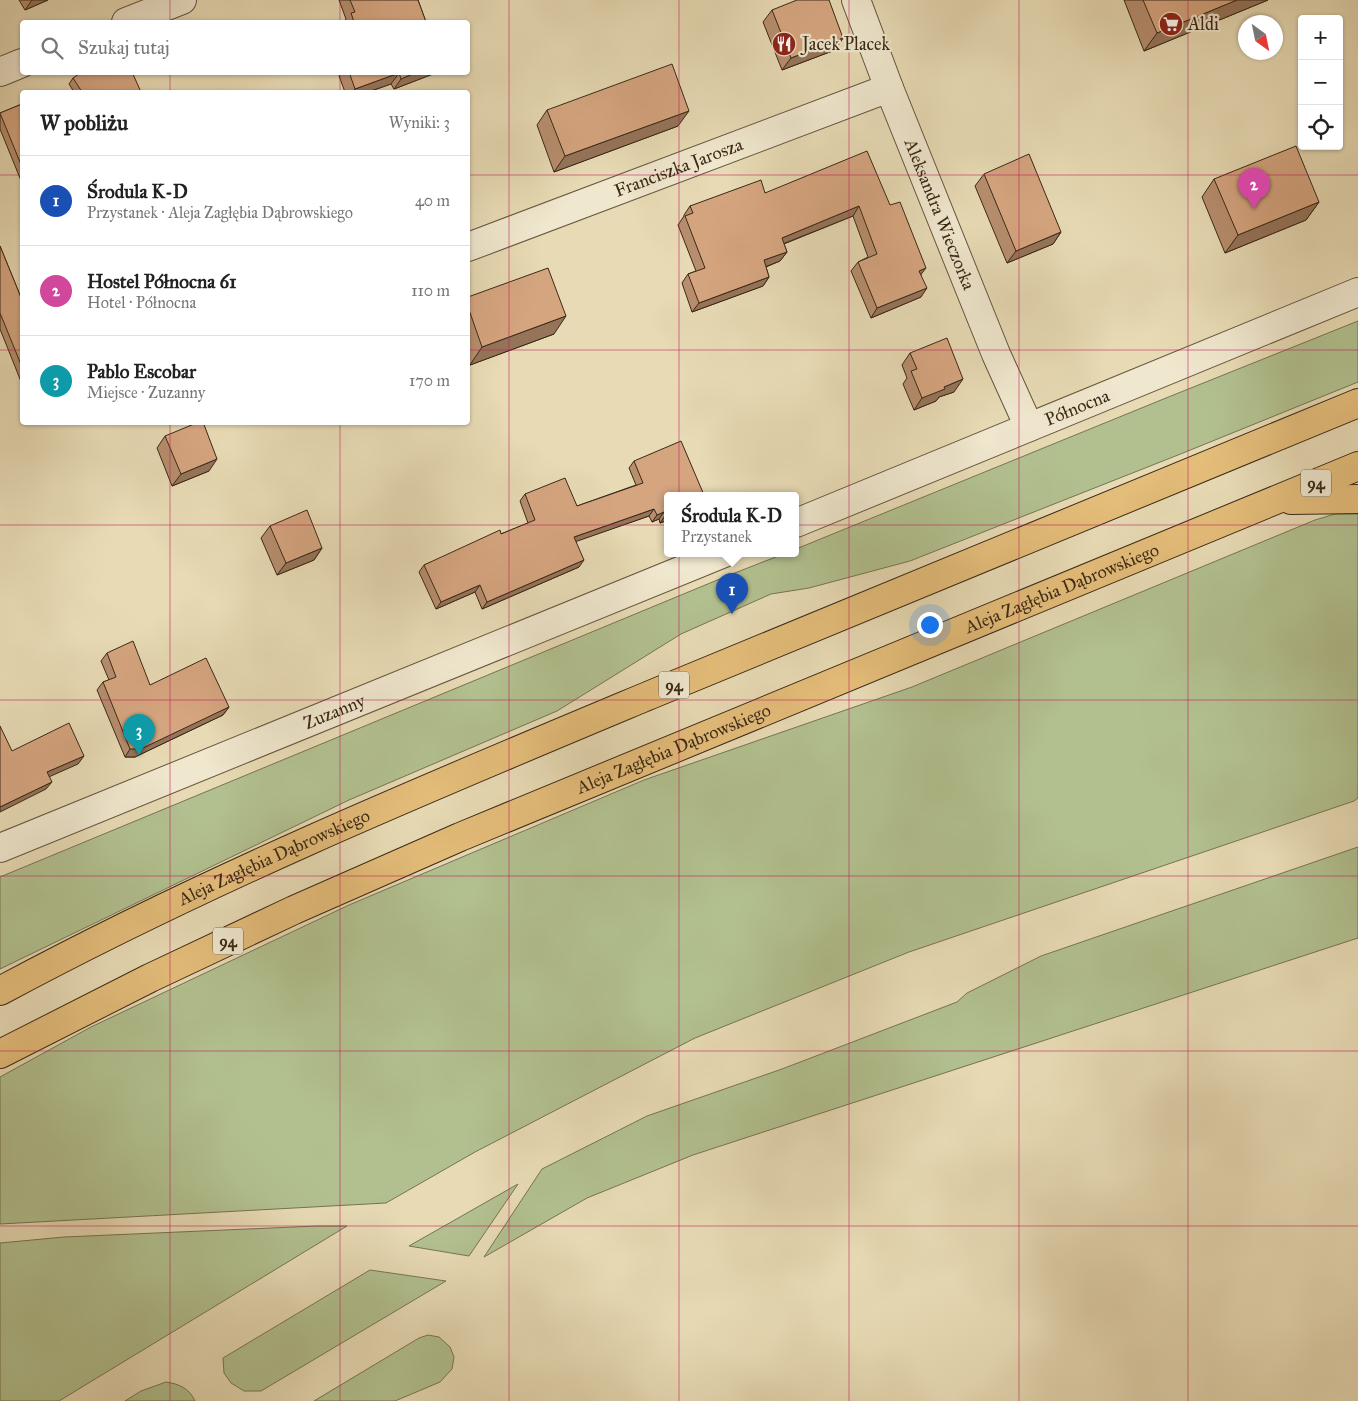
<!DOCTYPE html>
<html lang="pl">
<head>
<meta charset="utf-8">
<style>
	:root { --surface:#fff; --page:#f2f2f2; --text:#222; --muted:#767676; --line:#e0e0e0; --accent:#8f2418 }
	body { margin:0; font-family:"IM FELL Great Primer",serif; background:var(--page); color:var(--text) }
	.controls { position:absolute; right:15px; top:15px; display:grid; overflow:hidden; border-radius:5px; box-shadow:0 1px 4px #0004 }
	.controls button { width:45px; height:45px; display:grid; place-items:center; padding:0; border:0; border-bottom:1px solid var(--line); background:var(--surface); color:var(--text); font:25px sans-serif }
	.compass { position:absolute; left:1238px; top:15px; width:45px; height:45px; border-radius:50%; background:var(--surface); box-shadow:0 1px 4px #0004; rotate:147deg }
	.you { position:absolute; left:929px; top:624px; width:18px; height:18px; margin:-12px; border:4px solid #fff; border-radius:50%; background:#1a73e8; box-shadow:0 0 0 8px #1a73e833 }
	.badge { display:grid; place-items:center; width:32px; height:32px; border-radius:50%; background:var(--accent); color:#fff; font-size:16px; font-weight:700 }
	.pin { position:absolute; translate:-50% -41px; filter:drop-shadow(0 1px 2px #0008) }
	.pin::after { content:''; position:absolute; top:26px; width:18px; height:15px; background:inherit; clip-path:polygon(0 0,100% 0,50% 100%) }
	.popup { position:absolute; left:664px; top:492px; width:135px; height:65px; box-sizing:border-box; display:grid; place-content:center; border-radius:5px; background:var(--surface); filter:drop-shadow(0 1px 4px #0005); font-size:16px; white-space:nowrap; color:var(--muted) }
	.popup b { font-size:19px; color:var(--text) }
	.popup::after { content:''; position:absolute; left:50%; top:100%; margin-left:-10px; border:10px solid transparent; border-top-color:var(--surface) }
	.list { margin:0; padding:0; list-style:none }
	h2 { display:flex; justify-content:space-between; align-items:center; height:65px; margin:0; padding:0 20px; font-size:21px }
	h2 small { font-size:16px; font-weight:400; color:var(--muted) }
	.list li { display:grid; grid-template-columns:32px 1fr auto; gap:15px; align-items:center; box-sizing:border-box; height:90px; padding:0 20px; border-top:1px solid var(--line) }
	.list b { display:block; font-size:19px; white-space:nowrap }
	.list p { margin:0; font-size:16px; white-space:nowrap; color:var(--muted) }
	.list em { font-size:16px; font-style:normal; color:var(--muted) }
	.icon { flex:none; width:28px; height:28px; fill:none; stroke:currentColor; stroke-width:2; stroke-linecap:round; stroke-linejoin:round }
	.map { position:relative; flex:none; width:1358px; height:1401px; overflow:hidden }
	.search { position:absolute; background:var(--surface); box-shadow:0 1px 4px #0004; left:20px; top:20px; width:450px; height:55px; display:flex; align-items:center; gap:12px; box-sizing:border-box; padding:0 18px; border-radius:5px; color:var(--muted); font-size:19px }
	.panel { position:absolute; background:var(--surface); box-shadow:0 1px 4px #0004; left:20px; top:90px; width:450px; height:335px; border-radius:5px }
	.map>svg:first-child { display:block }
	.green { fill:#b2c08f; stroke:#767452 }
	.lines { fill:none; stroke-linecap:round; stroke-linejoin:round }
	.minor-casing { stroke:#65553e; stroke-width:30 }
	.tertiary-casing { stroke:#65553e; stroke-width:30 }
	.primary-casing { stroke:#3a2916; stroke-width:30 }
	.minor { stroke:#efe7ce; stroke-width:28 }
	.tertiary { stroke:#efe7ce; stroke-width:28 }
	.primary { stroke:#e4bd7a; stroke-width:28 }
	.wall { fill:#b78e6e; stroke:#3a2916 }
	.shaded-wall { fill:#95745a; stroke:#3a2916 }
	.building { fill:#d5a580; stroke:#3a2916 }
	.grid { fill:none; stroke:#c2185b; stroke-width:1; stroke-opacity:0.55 }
	.labels { text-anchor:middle; stroke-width:4.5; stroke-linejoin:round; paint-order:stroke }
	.shield { fill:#efe7ce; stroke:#70624d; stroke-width:1 }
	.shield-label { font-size:16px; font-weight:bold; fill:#3a2916 }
	.poi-label { font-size:18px; fill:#3a2916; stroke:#efe7ce; text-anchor:start }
	.street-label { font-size:18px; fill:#3a2916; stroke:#efe7ce }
</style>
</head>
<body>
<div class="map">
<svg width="1358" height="1401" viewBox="0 0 1358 1401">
	<rect width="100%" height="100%" fill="#e7dab4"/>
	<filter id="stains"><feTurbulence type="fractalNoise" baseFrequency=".004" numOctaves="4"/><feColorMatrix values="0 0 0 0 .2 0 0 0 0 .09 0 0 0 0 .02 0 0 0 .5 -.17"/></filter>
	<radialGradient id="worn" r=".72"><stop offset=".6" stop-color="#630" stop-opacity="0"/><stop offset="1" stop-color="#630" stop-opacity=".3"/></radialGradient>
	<g class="green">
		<polygon points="1358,321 1358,382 1183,453 910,561 809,588 771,594 681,634 557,711 349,800 0,969 0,877 727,576 786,553 796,553 796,549 1166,398"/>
		<polygon points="1335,514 1358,514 1358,798 1354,801 909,952 695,1038 475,1152 386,1203 0,1224 0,1077 91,1027 349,905 644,780 912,687 1315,520"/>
		<polygon points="1358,847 1358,938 693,1155 587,1198 484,1257 542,1169 647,1116 782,1069 957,1002 967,993 1041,956"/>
		<polygon points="518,1184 469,1256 409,1246"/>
		<polygon points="317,1226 347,1226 59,1401 0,1401 0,1243 64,1237"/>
		<polygon points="370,1270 446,1281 261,1391 244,1391 231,1383 224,1373 223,1358"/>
		<polygon points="428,1335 439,1337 450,1347 454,1357 452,1369 440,1382 395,1401 314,1401 419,1338"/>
		<path d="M166 1382C179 1384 189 1388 195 1401H125L141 1391Z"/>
	</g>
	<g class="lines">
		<g class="minor-casing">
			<g id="minor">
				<path id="s1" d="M856 0 889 88 996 354 1029 427"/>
				<polyline points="126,22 182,0"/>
				<polyline points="0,72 22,63"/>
				<path id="s2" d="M468 247 889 88"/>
			</g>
		</g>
		<g class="tertiary-casing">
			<g id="tertiary">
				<path id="s3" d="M796 523 1358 292"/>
				<path id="s4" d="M0 848 724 553"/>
			</g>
		</g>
		<g class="primary-casing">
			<g id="primary">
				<polyline points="1291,500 1358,499"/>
				<path id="s5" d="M0 991C210 878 430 787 650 695 886 597 1122 500 1358 403"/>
				<path id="s6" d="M0 1054 150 978 294 910 460 837 1358 466"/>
			</g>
		</g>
		<use href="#minor" class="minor"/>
		<use href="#tertiary" class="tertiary"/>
		<use href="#primary" class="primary"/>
	</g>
	<g class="wall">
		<polygon points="19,0 48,0 25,10"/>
		<polygon points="339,0 418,0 426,22 344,22 346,19"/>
		<polygon points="1124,0 1268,0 1144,51"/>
		<polygon points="772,10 843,38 835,50 782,70 763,22"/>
		<polygon points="342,72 434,72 433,74 394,89 391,84 368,92 345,92 339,76"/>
		<polygon points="73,78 141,92 74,92 69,84"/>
		<polygon points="22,104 22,183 0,129 0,113"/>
		<polygon points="547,110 678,126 554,172 537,125"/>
		<polygon points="984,174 1061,232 1053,244 1007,263 975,186"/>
		<polygon points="1214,179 1319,202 1306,220 1225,253 1202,197"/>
		<polygon points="765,193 890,205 921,275 921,297 871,318 851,271 858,262 868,257 853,216 784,244 787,252 780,261 766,267 769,277 763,286 692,312 682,283 688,274 696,271 678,225 684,216 684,215 690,206"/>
		<polygon points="0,246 22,300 22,384 0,329"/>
		<polygon points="468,297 554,334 470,365 468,359"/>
		<polygon points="910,353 954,392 939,397 936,401 914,410 903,384 907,378 902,365"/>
		<polygon points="165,436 209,471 172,486 157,448"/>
		<polygon points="634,461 668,495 668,520 660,523 659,519 652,522 649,516 576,541 579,567 482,609 475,592 436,609 419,572 424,565 528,523 520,501 525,494 577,506 636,485 629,468"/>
		<polygon points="270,526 322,548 314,560 277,575 261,538"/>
		<polygon points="107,653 150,685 229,707 223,715 139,755 135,757 125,757 97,690 103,682 109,680 101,661"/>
	</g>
	<g class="shaded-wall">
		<polygon points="32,0 48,0 25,10"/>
		<polygon points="1237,0 1268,0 1144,51 1157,33"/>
		<polygon points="843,38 835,50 782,70 791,58"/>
		<polygon points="417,72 434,72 433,74 394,89 401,79"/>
		<polygon points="399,73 391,84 368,92 353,92 355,89"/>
		<polygon points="689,111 678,126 554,172 565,156"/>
		<polygon points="1319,202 1306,220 1225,253 1238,235"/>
		<polygon points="859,206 853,216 775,247 782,238"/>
		<polygon points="1061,232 1053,244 1007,263 1016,251"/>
		<polygon points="787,252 780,261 757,270 764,260"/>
		<polygon points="926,268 919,277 919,271"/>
		<polygon points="769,277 763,286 692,312 699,303"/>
		<polygon points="927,288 921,297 871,318 877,308"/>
		<polygon points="566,316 554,334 470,365 482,347"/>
		<polygon points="963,379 954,392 939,397 936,401 914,410 922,398 944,387"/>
		<polygon points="217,459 209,471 172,486 181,474"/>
		<polygon points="654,509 649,516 569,544 574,537"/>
		<polygon points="664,512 659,519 652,522 657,515"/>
		<polygon points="668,515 668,520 660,523 665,516"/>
		<polygon points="322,548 314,560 277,575 286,563"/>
		<polygon points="584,560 579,567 482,609 487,602"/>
		<polygon points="480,585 475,592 436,609 441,602"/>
		<polygon points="229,707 223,715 139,755 135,757 125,757 130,749"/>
		<polygon points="84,756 78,764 42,780 47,772"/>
		<polygon points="52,782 46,789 0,812 0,807"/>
	</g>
	<g class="building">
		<polygon points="350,0 418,0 426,22 354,22 351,13 355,12"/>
		<polygon points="797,0 829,0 843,38 791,58 772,10"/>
		<polygon points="1143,0 1237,0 1157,33"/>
		<polygon points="672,64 689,111 565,156 547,110"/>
		<polygon points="82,72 132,72 141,92 82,92 73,78"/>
		<polygon points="349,72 417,72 401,79 399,73 355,89"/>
		<polygon points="22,104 22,167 0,113"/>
		<polygon points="1296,146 1319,202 1238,235 1214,179"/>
		<polygon points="867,151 890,205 900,202 926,268 919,271 927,288 877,308 858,262 877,254 859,206 782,238 787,252 764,260 769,277 699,303 688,274 705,268 685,216 693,213 690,206 761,180 765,193"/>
		<polygon points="1029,154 1061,232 1016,251 984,174"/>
		<polygon points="0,246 22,300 22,367 0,313"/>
		<polygon points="548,268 566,316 482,347 468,307 468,297"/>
		<polygon points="947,338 963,379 944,387 945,389 922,398 911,371 917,369 910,353"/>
		<polygon points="199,422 203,422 217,459 181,474 165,436"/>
		<polygon points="681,441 704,495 668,495 668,515 665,516 664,512 657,515 654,509 574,537 584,560 487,602 480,585 441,602 424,565 500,530 501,534 535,520 525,494 565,478 577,506 643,483 634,461"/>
		<polygon points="307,510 322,548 286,563 270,526"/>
		<polygon points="133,641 150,685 206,658 229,707 145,747 141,749 130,749 103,682 116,677 107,653"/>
		<polygon points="69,723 84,756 47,772 52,782 0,807 0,726 12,751"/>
	</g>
	<path class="grid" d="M170 0V22M340 0V22M509 0V1401M679 0V1401M849 0V1401M1019 0V1401M1188 0V1401M170 72V92M340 72V92M0 175H22M468 175H1358M0 350H22M468 350H1358M170 422V1401M340 422V1401M0 525H1358M0 700H1358M0 876H1358M0 1051H1358M0 1226H1358"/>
	<defs>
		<g id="supermarket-disc" transform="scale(1.25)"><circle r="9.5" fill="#8f2418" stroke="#efe7ce"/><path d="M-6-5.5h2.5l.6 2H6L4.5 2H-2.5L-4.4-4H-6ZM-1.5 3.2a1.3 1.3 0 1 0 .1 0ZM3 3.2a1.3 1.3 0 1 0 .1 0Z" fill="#fff"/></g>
		<g id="restaurant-disc" transform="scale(1.25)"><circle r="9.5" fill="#8f2418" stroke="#efe7ce"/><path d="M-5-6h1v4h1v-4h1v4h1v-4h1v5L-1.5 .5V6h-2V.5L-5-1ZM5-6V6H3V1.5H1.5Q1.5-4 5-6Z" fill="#fff"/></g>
	</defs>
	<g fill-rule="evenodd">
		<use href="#supermarket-disc" x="1171" y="24"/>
		<use href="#restaurant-disc" x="784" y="44"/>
	</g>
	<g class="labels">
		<g class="shield">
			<rect x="1301" y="469.5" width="30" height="27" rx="4"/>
			<rect x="659" y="671.5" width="30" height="27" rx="4"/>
			<rect x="213" y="927.5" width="30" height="27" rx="4"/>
		</g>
		<g class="shield-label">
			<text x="1316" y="489">94</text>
			<text x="674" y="691">94</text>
			<text x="228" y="947">94</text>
		</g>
		<g class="poi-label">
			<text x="1188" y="30">Aldi</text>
			<text x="802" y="50">Jacek Placek</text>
		</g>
		<g class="street-label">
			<text dy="6" stroke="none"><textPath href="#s2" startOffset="225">Franciszka Jarosza</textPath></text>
			<text dy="6" stroke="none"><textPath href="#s1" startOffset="230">Aleksandra Wieczorka</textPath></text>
			<text dy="6" stroke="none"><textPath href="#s3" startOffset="304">Północna</textPath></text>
			<text dy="6" stroke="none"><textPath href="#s6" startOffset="1160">Aleja Zagłębia Dąbrowskiego</textPath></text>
			<text dy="6" stroke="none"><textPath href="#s4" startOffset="361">Zuzanny</textPath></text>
			<text dy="6" stroke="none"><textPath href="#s6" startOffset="740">Aleja Zagłębia Dąbrowskiego</textPath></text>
			<text dy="6" stroke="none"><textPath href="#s5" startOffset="305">Aleja Zagłębia Dąbrowskiego</textPath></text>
		</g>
	</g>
	<rect width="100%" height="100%" filter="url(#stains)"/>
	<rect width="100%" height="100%" fill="url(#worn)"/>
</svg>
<div class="controls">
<button>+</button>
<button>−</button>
<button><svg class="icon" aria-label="locate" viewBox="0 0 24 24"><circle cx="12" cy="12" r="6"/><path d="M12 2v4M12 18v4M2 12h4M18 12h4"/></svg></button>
</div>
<svg class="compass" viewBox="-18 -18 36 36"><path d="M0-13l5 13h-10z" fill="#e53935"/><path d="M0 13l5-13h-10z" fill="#767676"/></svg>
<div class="you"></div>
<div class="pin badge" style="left:732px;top:614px;background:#1a4fb4">1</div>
<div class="popup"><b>Środula K-D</b>Przystanek</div>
<div class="pin badge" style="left:1254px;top:209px;background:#d1479c">2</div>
<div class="pin badge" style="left:139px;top:755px;background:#0f9aa8">3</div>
<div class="search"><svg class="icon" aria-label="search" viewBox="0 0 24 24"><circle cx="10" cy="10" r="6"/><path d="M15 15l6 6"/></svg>Szukaj tutaj</div>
<section class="panel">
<h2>W pobliżu<small>Wyniki: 3</small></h2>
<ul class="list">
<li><span class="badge" style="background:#1a4fb4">1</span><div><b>Środula K-D</b><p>Przystanek · Aleja Zagłębia Dąbrowskiego</p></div><em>40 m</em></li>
<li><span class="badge" style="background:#d1479c">2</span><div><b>Hostel Północna 61</b><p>Hotel · Północna</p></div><em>110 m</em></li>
<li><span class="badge" style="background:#0f9aa8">3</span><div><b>Pablo Escobar</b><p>Miejsce · Zuzanny</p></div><em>170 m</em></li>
</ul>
</section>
</div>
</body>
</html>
